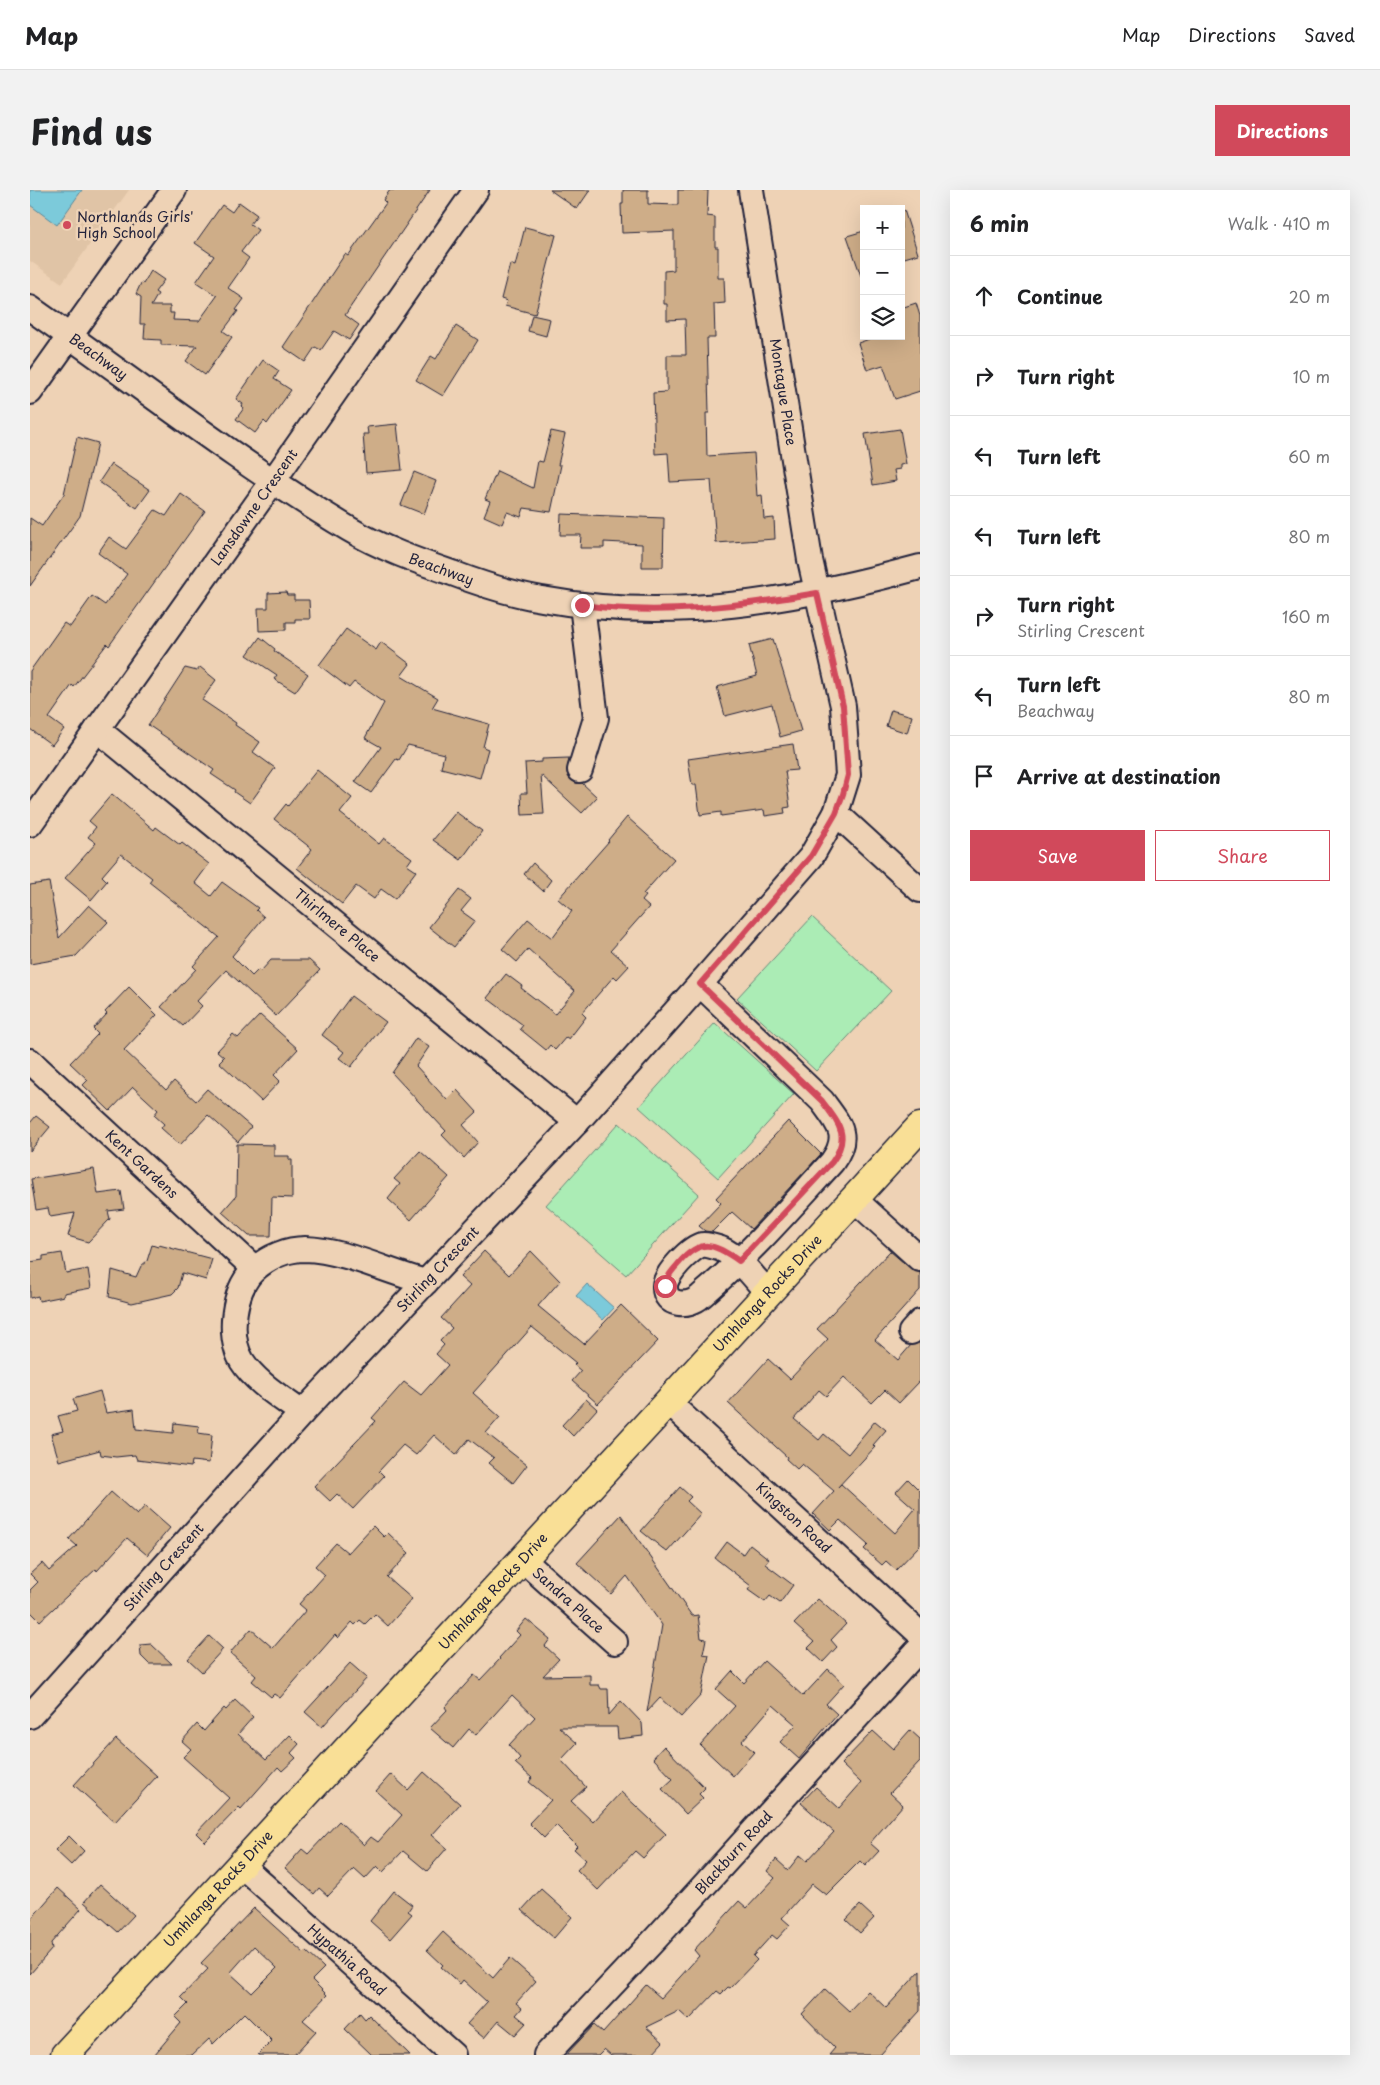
<!DOCTYPE html>
<html lang="en">
<head>
<meta charset="utf-8">
<style>
	:root { --surface:#fff; --page:#f2f2f2; --text:#202124; --muted:#757577; --line:#e0e0e0; --accent:#d1495b }
	body { margin:0; font-family:"Playpen Sans",sans-serif; background:var(--page); color:var(--text) }
	.controls { position:absolute; right:15px; top:15px; display:grid; overflow:hidden; border-radius:0px; box-shadow:0 5px 20px #0002 }
	.controls button { width:45px; height:45px; display:grid; place-items:center; padding:0; border:0; border-bottom:1px solid var(--line); background:var(--surface); color:var(--text); font:25px sans-serif }
	.stop { position:absolute; width:15px; height:15px; margin:-11px; border:4px solid #d1495b; border-radius:50%; background:#fff }
	.stop.end { background:#d1495b; border-color:#fff; box-shadow:0 1px 5px #0008 }
	.list { margin:0; padding:0; list-style:none }
	h2 { display:flex; justify-content:space-between; align-items:center; height:65px; margin:0; padding:0 20px; font-size:21px }
	h2 small { font-size:16px; font-weight:400; color:var(--muted) }
	.list li { display:grid; grid-template-columns:32px 1fr auto; gap:15px; align-items:center; box-sizing:border-box; height:80px; padding:0 20px; border-top:1px solid var(--line) }
	.list b { display:block; font-size:19px; white-space:nowrap }
	.list p { margin:0; font-size:16px; white-space:nowrap; color:var(--muted) }
	.list em { font-size:16px; font-style:normal; color:var(--muted) }
	.actions { display:flex; gap:10px; padding:15px 20px }
	.actions a { flex:1; padding:11px 0; border:1px solid var(--accent); border-radius:0px; text-align:center; font-size:18px; color:var(--accent) }
	.actions .main { background:var(--accent); color:#fff }
	.icon { flex:none; width:28px; height:28px; fill:none; stroke:currentColor; stroke-width:2; stroke-linecap:round; stroke-linejoin:round }
	.map { position:relative; flex:none; width:890px; height:1865px; overflow:hidden; border-radius:0px }
	header { display:flex; align-items:center; gap:30px; box-sizing:border-box; height:70px; padding:0 25px; background:var(--surface); border-bottom:1px solid var(--line) }
	header strong { font-size:24px }
	nav { display:flex; gap:28px; margin-inline-start:auto; font-size:18px }
	.intro { display:flex; align-items:center; justify-content:space-between; box-sizing:border-box; height:120px; padding:0 30px }
	h1 { margin:0; font-size:35px }
	.button { padding:12px 22px; border-radius:0px; background:var(--accent); color:#fff; font-size:18px; font-weight:700 }
	main { display:flex; gap:30px; padding:0 30px }
	aside { flex:1; background:var(--surface); border-radius:0px; box-shadow:0 5px 20px #0002 }
	.map>svg:first-child { display:block }
	.built { fill:#e0c4a6 }
	.green { fill:#abecb5; stroke:#668778 }
	.water { fill:#7ccada; stroke:#58879a }
	.building { fill:#cead88; stroke:#22223b; fill-rule:evenodd }
	.lines { fill:none; stroke-linecap:round; stroke-linejoin:round }
	.minor-casing { stroke:#22223b; stroke-width:28 }
	.major-casing { stroke:#22223b; stroke-width:31 }
	.minor { stroke:#eed2b5; stroke-width:24 }
	.major { stroke:#f9df96; stroke-width:28 }
	.route { stroke:#d1495b; stroke-width:6 }
	.poi-dot { fill:#d1495b; stroke:#eed2b5; stroke-width:2 }
	.labels { text-anchor:middle; stroke-width:5; stroke-linejoin:round; paint-order:stroke }
	.poi-label { font-size:14px; fill:#22223b; stroke:#eed2b5; text-anchor:start }
	.street-label { font-size:14px; fill:#22223b; stroke:#eed2b5 }
</style>
</head>
<body>
<header>
<strong>Map</strong>
<nav><a>Map</a><a>Directions</a><a>Saved</a></nav>
</header>
<div class="intro"><h1>Find us</h1><a class="button">Directions</a></div>
<main>
<div class="map">
<svg width="890" height="1865" viewBox="0 0 890 1865">
	<rect width="100%" height="100%" fill="#eed2b5"/>
	<filter id="ink" filterUnits="userSpaceOnUse"><feTurbulence type="fractalNoise" baseFrequency=".02" numOctaves="2"/><feDisplacementMap in="SourceGraphic" scale="10" xChannelSelector="R" yChannelSelector="G"/><feConvolveMatrix kernelMatrix="1 2 1 2 8 2 1 2 1" color-interpolation-filters="sRGB"/></filter>
	<g filter="url(#ink)">
		<polygon class="built" points="0,0 99,0 32,93 0,71"/>
		<g class="green">
			<polygon points="782,727 861,801 786,881 707,808"/>
			<polygon points="685,833 764,904 688,988 609,917"/>
			<polygon points="589,933 669,1004 596,1085 516,1015"/>
		</g>
		<g class="water">
			<polygon points="0,0 52,0 27,35 0,15"/>
			<polygon points="557,1094 584,1118 573,1130 546,1106"/>
		</g>
		<g class="building">
			<polygon points="360,0 400,0 315,125 329,135 319,150 304,141 291,160 285,157 275,172 253,157 315,64 318,66 356,13 353,10"/>
			<polygon points="520,0 560,0 547,19"/>
			<polygon points="593,0 618,0 618,14 648,15 648,0 678,0 677,26 685,27 685,57 688,57 688,88 694,88 695,113 684,114 685,148 677,148 679,223 676,223 677,266 724,263 727,306 732,305 734,329 744,328 745,349 686,353 681,290 640,292 638,263 625,264 623,203 637,202 637,165 656,165 655,129 637,130 637,114 634,114 634,81 644,80 644,41 592,43 591,14 593,14"/>
			<polygon points="209,12 227,25 220,34 228,40 211,62 219,68 198,98 214,109 206,120 208,121 193,141 202,147 175,185 156,171 167,156 131,155 131,150 114,149 115,134 110,134 111,107 106,104 111,93 113,94 121,81 134,90 125,102 128,104 121,116 140,116 140,123 144,123 143,130 169,131 187,106 166,92 184,66 165,53 192,15 202,22"/>
			<polygon points="874,20 888,64 871,69 871,21"/>
			<polygon points="495,37 526,45 505,124 475,116 477,111 471,109 480,74 485,76"/>
			<polygon points="834,41 834,86 831,86 817,46"/>
			<polygon points="886,113 890,126 890,201 865,209 853,175 837,180 828,153 848,146 871,146 871,118"/>
			<polygon points="502,125 520,129 516,146 498,141"/>
			<polygon points="426,136 448,150 413,206 386,190 401,166 406,169"/>
			<polygon points="233,170 249,181 244,189 261,200 237,234 234,231 225,243 206,229 214,218 212,216 213,214 206,209"/>
			<polygon points="367,234 372,280 336,283 333,244 338,244 337,237"/>
			<polygon points="870,239 876,274 870,275 870,279 864,280 866,291 843,295 835,244"/>
			<polygon points="521,241 535,244 528,275 531,275 521,322 494,318 491,327 477,322 472,334 454,326 460,311 455,309 467,281 503,298 508,271 513,272"/>
			<polygon points="47,247 68,253 50,326 0,396 0,328 12,336 34,304"/>
			<polygon points="81,274 120,300 107,318 69,292"/>
			<polygon points="384,282 406,291 394,324 371,315"/>
			<polygon points="151,304 175,321 79,456 77,454 44,497 42,495 19,528 34,539 22,555 0,539 0,481 34,433 40,437 62,406 75,415 97,384 68,363 79,347 96,359 125,320 136,326"/>
			<polygon points="531,324 634,328 633,377 612,377 612,354 574,352 574,358 550,358 551,345 530,345"/>
			<polygon points="256,402 257,405 264,405 264,410 279,410 280,429 265,429 265,432 256,432 256,440 229,441 228,418 238,418 238,403"/>
			<polygon points="316,439 346,460 351,452 380,474 371,486 408,508 402,518 459,534 453,557 458,559 450,588 411,578 414,564 378,555 369,570 366,569 341,603 325,592 351,557 335,548 354,513 324,492 319,498 289,475"/>
			<polygon points="230,447 245,459 244,461 278,484 265,502 244,489 247,485 217,465"/>
			<polygon points="743,449 771,541 750,547 742,514 695,526 687,497 727,486 719,455"/>
			<polygon points="170,477 186,490 172,510 206,533 205,535 230,552 223,562 245,578 220,613 204,602 205,600 181,584 184,580 118,535 155,478 167,481"/>
			<polygon points="861,520 882,526 877,543 856,536"/>
			<polygon points="763,554 767,580 755,581 760,617 754,618 755,623 735,626 734,620 691,626 691,622 670,625 666,595 662,595 658,569"/>
			<polygon points="539,568 537,583 540,589 546,593 552,593 567,607 552,623 511,585 514,624 492,625 491,603 497,603 495,573 512,572 512,569"/>
			<polygon points="287,580 322,608 310,623 349,654 354,648 382,668 377,675 386,681 365,709 351,699 344,709 326,696 312,714 267,678 282,659 244,629 256,614 258,616"/>
			<polygon points="82,604 124,640 126,637 150,655 152,653 179,674 165,693 181,706 192,692 228,718 226,720 234,727 202,766 222,786 228,780 231,781 241,770 279,770 290,780 246,826 196,780 167,811 172,816 153,836 131,817 166,779 163,776 189,747 119,692 122,688 91,664 72,686 77,691 61,710 35,688 66,653 58,647 66,637 59,631"/>
			<polygon points="426,622 452,641 431,670 403,650"/>
			<polygon points="597,627 644,669 613,704 616,706 612,711 619,717 581,760 599,776 587,789 584,786 552,823 556,827 539,849 536,847 525,860 520,855 516,860 490,839 493,835 457,808 476,784 492,796 491,798 525,824 545,801 498,759 487,772 472,759 498,729 522,748 542,721 528,709 579,651 578,650"/>
			<polygon points="503,673 521,690 513,701 494,684"/>
			<polygon points="19,692 29,748 59,715 78,732 46,766 0,774 0,695"/>
			<polygon points="429,700 441,709 431,721 445,731 424,757 399,737"/>
			<polygon points="99,797 127,825 94,860 136,900 144,891 166,911 177,899 221,937 208,952 178,925 150,955 131,938 134,934 124,925 128,920 103,897 80,921 53,895 58,890 40,873 68,844 63,839 77,824 75,822"/>
			<polygon points="321,806 356,832 321,877 309,868 314,862 292,845"/>
			<polygon points="230,825 268,859 244,885 250,891 231,911 189,872 194,867 187,861 203,844 208,848"/>
			<polygon points="386,848 399,857 386,876 417,910 427,900 447,922 433,935 448,952 434,968 412,945 416,941 362,883"/>
			<polygon points="6,926 20,937 0,961 0,933"/>
			<polygon points="758,931 791,964 721,1039 702,1022 682,1042 675,1041 669,1036 691,1013 686,1008"/>
			<polygon points="207,954 244,955 244,966 259,966 259,970 262,970 262,1008 242,1007 241,1046 219,1046 192,1022 206,1006"/>
			<polygon points="390,961 419,987 381,1030 358,1009 370,994 364,989"/>
			<polygon points="64,979 68,1004 91,1001 94,1019 78,1021 80,1029 58,1052 38,1046 45,1023 20,1027 18,1018 6,1020 1,989"/>
			<polygon points="122,1055 128,1057 129,1055 182,1069 176,1090 152,1083 148,1098 142,1104 102,1113 79,1107 82,1080 106,1087 111,1076 117,1071"/>
			<polygon points="454,1061 479,1085 501,1061 530,1091 508,1116 554,1154 591,1115 628,1151 568,1214 542,1191 551,1181 544,1175 546,1173 502,1137 443,1203 470,1227 456,1243 497,1275 483,1293 459,1273 464,1268 439,1249 426,1265 404,1245 386,1265 373,1255 349,1281 354,1286 323,1319 307,1304 300,1311 284,1296 346,1231 342,1228 374,1192 391,1205 418,1175 406,1164 414,1155 410,1151 422,1138 411,1128 440,1096 430,1087"/>
			<polygon points="860,1061 881,1079 890,1082 890,1100 845,1150 868,1170 881,1155 890,1152 890,1191 869,1213 855,1200 842,1213 814,1187 796,1206 789,1200 764,1229 789,1250 794,1244 818,1264 845,1231 856,1240 843,1255 845,1257 807,1298 811,1294 865,1343 885,1319 866,1302 878,1289 890,1301 890,1355 866,1380 856,1371 852,1375 834,1359 838,1355 810,1330 800,1340 783,1324 804,1301 772,1274 767,1279 756,1269 757,1267 698,1213 738,1169 760,1189 798,1149 787,1139"/>
			<polygon points="32,1063 36,1083 58,1079 61,1098 34,1103 34,1106 9,1111 8,1106 0,1108 0,1072 13,1070 13,1066"/>
			<polygon points="70,1201 76,1223 104,1219 106,1239 143,1243 144,1233 169,1236 168,1243 182,1245 179,1273 162,1271 161,1277 107,1270 105,1265 86,1267 71,1265 70,1260 29,1271 21,1244 33,1241 28,1226 47,1221 43,1209"/>
			<polygon points="556,1209 567,1219 543,1246 532,1235"/>
			<polygon points="650,1297 661,1307 657,1311 671,1324 637,1362 611,1341"/>
			<polygon points="81,1302 107,1325 115,1316 140,1338 117,1365 97,1348 67,1381 66,1379 10,1431 0,1421 0,1400 8,1392 0,1384 12,1373 19,1381 47,1356 39,1349"/>
			<polygon points="591,1325 662,1426 668,1425 671,1448 676,1449 673,1464 679,1465 671,1505 651,1527 630,1508 617,1522 632,1435 597,1386 581,1404 547,1373"/>
			<polygon points="343,1336 354,1347 358,1343 379,1363 357,1387 382,1409 358,1436 345,1424 335,1434 330,1430 325,1435 322,1432 308,1448 305,1445 250,1508 244,1504 241,1507 222,1491 226,1486 200,1463 221,1439 243,1458 276,1420 269,1414 295,1385 285,1376 306,1353 318,1363"/>
			<polygon points="697,1352 713,1364 720,1354 739,1369 735,1374 763,1395 750,1413 740,1406 735,1412 718,1400 721,1396 685,1368"/>
			<polygon points="788,1409 816,1434 801,1450 807,1457 793,1472 778,1458 784,1452 764,1434"/>
			<polygon points="496,1429 520,1449 515,1456 529,1469 513,1486 560,1485 560,1495 569,1495 571,1499 578,1499 579,1525 591,1511 612,1533 613,1546 588,1549 587,1537 529,1537 547,1553 531,1570 556,1597 541,1611 563,1632 591,1602 636,1644 613,1668 605,1661 568,1700 547,1680 556,1670 544,1659 547,1656 526,1635 514,1648 499,1633 521,1610 499,1592 502,1588 485,1573 490,1568 479,1555 505,1527 482,1505 446,1545 439,1539 423,1558 400,1538 417,1520 415,1517 444,1485 450,1490 470,1469 469,1468 490,1445 486,1441"/>
			<polygon points="179,1446 193,1459 172,1482 158,1469"/>
			<polygon points="121,1454 142,1474 119,1474 111,1466 110,1455"/>
			<polygon points="734,1471 773,1506 798,1479 814,1494 796,1514 807,1524 769,1569 750,1552 766,1535 743,1515 712,1551 724,1562 703,1586 670,1555 705,1516 686,1499 702,1481 714,1493"/>
			<polygon points="320,1473 337,1488 292,1537 275,1522"/>
			<polygon points="205,1510 223,1527 208,1544 236,1570 260,1545 269,1554 261,1563 266,1568 252,1581 248,1577 211,1619 209,1617 175,1652 166,1643 199,1608 153,1567 161,1559 152,1551 167,1534 174,1541 194,1518 196,1520"/>
			<polygon points="880,1540 890,1549 890,1571 860,1603 873,1615 840,1653 849,1661 835,1676 830,1671 796,1705 782,1694 752,1728 760,1735 747,1749 742,1745 723,1766 727,1770 700,1798 698,1797 691,1804 687,1801 659,1830 649,1821 616,1837 633,1852 621,1865 581,1865 574,1859 568,1865 536,1865 564,1835 573,1843 616,1795 631,1808 669,1766 664,1760 709,1711 717,1718 745,1688 737,1681 746,1669 758,1680 770,1665 777,1671 804,1642 771,1613 786,1597 809,1618 831,1593 811,1574 843,1541 863,1559"/>
			<polygon points="86,1549 127,1586 85,1632 44,1595"/>
			<polygon points="634,1556 675,1598 669,1604 673,1608 656,1624 632,1599 643,1589 623,1568"/>
			<polygon points="394,1582 430,1614 402,1645 417,1658 397,1681 373,1661 353,1682 347,1676 335,1689 324,1679 298,1706 289,1698 284,1704 255,1678 272,1659 278,1664 309,1631 334,1655 341,1647 348,1652 372,1625 346,1601 361,1584 378,1600"/>
			<polygon points="39,1646 54,1661 41,1675 25,1660"/>
			<polygon points="70,1694 104,1725 88,1742 54,1712"/>
			<polygon points="28,1698 51,1719 21,1753 22,1759 0,1784 0,1730"/>
			<polygon points="511,1699 542,1727 524,1748 492,1720"/>
			<polygon points="364,1701 382,1715 378,1721 382,1724 360,1749 340,1731"/>
			<polygon points="830,1715 844,1728 830,1743 816,1730"/>
			<path d="M224 1718 274 1763 276 1761 294 1778 282 1790 297 1805 273 1830 286 1841 264 1865H228L242 1851 214 1823 183 1854 179 1849 162 1865H124L151 1833 145 1827 158 1814 151 1807 178 1779 171 1773ZM224 1756 247 1778 222 1803 200 1783Z"/>
			<polygon points="413,1742 463,1788 480,1768 506,1791 486,1813 492,1818 486,1825 496,1833 485,1845 468,1831 454,1848 437,1834 457,1812 433,1790 430,1794 411,1777 413,1775 397,1760"/>
			<polygon points="890,1781 890,1821 850,1865 799,1865 805,1858 772,1824 795,1799 819,1821 838,1801 856,1818"/>
			<polygon points="330,1823 335,1829 339,1825 380,1865 342,1865 315,1839"/>
		</g>
		<g class="lines">
			<g class="minor-casing">
				<g id="minor">
					<path id="s1" d="M0 118C106 192 208 273 319 339 351 358 387 371 422 383 451 394 481 404 512 409 642 433 764 411 890 377"/>
					<polyline points="0,202 144,0"/>
					<path id="s2" d="M67 539 547 932"/>
					<polyline points="550,580 566,528 552,415"/>
					<polyline points="806,623 890,700"/>
					<path id="s3" d="M0 634 243 291 446 0"/>
					<path d="M670 794 792 911C809 934 821 946 802 972 760 1018 718 1066 671 1106 659 1117 634 1117 635 1096 635 1084 661 1057 672 1055 678 1054 685 1057 691 1059 710 1067 724 1088 738 1103"/>
					<path id="s4" d="M0 871 225 1079"/>
					<polyline points="824,1009 890,1069"/>
					<polyline points="881,1142 890,1132"/>
					<path id="s5" d="M638 1212 890 1444"/>
					<path d="M272 1223C252 1208 226 1193 212 1171 197 1146 203 1098 226 1078 239 1067 257 1059 275 1059 314 1060 358 1082 396 1092"/>
					<path id="s6" d="M492 1369 585 1452"/>
					<path id="s7" d="M0 1526 272 1223 547 932 670 794 781 667 806 623 818 585 813 516 780 370 721 0"/>
					<path id="s8" d="M211 1675 423 1865"/>
					<path id="s9" d="M516 1865 627 1747 890 1458"/>
				</g>
			</g>
			<g class="major-casing">
				<g id="major">
					<path id="s10" d="M35 1865 638 1212 890 937"/>
				</g>
			</g>
			<use href="#minor" class="minor"/>
			<use href="#major" class="major"/>
		</g>
	</g>
	<g class="lines" filter="url(#ink)">
		<path class="route" d="M552 415C630 426 710 416 787 403L813 516 818 585 813 604 806 623 781 666 670 794 792 911C809 934 821 946 802 972L709 1071C683 1053 671 1048 649 1073 642 1081 637 1086 635 1096"/>
	</g>
	<circle class="poi-dot" cx="37" cy="35" r="5"/>
	<g class="labels">
		<g class="poi-label">
			<text x="47" y="32">Northlands Girls'<tspan x="47" dy="16">High School</tspan></text>
		</g>
		<g class="street-label">
			<text dy="5" stroke="none"><textPath href="#s1" startOffset="84">Beachway</textPath></text>
			<text transform="translate(753 202) rotate(81)" y="5">Montague Place</text>
			<text dy="5" stroke="none"><textPath href="#s3" startOffset="388">Lansdowne Crescent</textPath></text>
			<text dy="5" stroke="none"><textPath href="#s1" startOffset="489">Beachway</textPath></text>
			<text dy="5" stroke="none"><textPath href="#s2" startOffset="310">Thirlmere Place</textPath></text>
			<text dy="5" stroke="none"><textPath href="#s4" startOffset="152">Kent Gardens</textPath></text>
			<text dy="5" stroke="none"><textPath href="#s7" startOffset="605">Stirling Crescent</textPath></text>
			<text dy="5" stroke="none"><textPath href="#s10" startOffset="1036">Umhlanga Rocks Drive</textPath></text>
			<text dy="5" stroke="none"><textPath href="#s5" startOffset="171">Kingston Road</textPath></text>
			<text dy="5" stroke="none"><textPath href="#s7" startOffset="200">Stirling Crescent</textPath></text>
			<text dy="5" stroke="none"><textPath href="#s10" startOffset="631">Umhlanga Rocks Drive</textPath></text>
			<text dy="5" stroke="none"><textPath href="#s6" startOffset="62">Sandra Place</textPath></text>
			<text dy="5" stroke="none"><textPath href="#s9" startOffset="276">Blackburn Road</textPath></text>
			<text dy="5" stroke="none"><textPath href="#s10" startOffset="226">Umhlanga Rocks Drive</textPath></text>
			<text dy="5" stroke="none"><textPath href="#s8" startOffset="142">Hypathia Road</textPath></text>
		</g>
	</g>
</svg>
<div class="controls">
<button>+</button>
<button>−</button>
<button><svg class="icon" aria-label="layers" viewBox="0 0 24 24"><path d="M12 4l9 5-9 5-9-5zM3 14l9 5 9-5"/></svg></button>
</div>
<div class="stop" style="left:635px;top:1096px"></div>
<div class="stop end" style="left:552px;top:415px"></div>
</div>
<aside>
<h2>6 min<small>Walk · 410 m</small></h2>
<ul class="list">
<li><svg class="icon" aria-label="ahead" viewBox="0 0 24 24"><path d="M12 20V5M6 11l6-6 6 6"/></svg><div><b>Continue</b></div><em>20 m</em></li>
<li><svg class="icon" aria-label="right" viewBox="0 0 24 24"><path d="M7 20v-9h11M14 6l5 5-5 5"/></svg><div><b>Turn right</b></div><em>10 m</em></li>
<li><svg class="icon" aria-label="left" viewBox="0 0 24 24"><path d="M17 20v-9H6M10 6l-5 5 5 5"/></svg><div><b>Turn left</b></div><em>60 m</em></li>
<li><svg class="icon" aria-label="left" viewBox="0 0 24 24"><path d="M17 20v-9H6M10 6l-5 5 5 5"/></svg><div><b>Turn left</b></div><em>80 m</em></li>
<li><svg class="icon" aria-label="right" viewBox="0 0 24 24"><path d="M7 20v-9h11M14 6l5 5-5 5"/></svg><div><b>Turn right</b><p>Stirling Crescent</p></div><em>160 m</em></li>
<li><svg class="icon" aria-label="left" viewBox="0 0 24 24"><path d="M17 20v-9H6M10 6l-5 5 5 5"/></svg><div><b>Turn left</b><p>Beachway</p></div><em>80 m</em></li>
<li><svg class="icon" aria-label="arrive" viewBox="0 0 24 24"><path d="M6 21V4h12l-3 4 3 4H6"/></svg><div><b>Arrive at destination</b></div></li>
</ul>
<div class="actions"><a class="main">Save</a><a>Share</a></div>
</aside>
</main>
</body>
</html>
